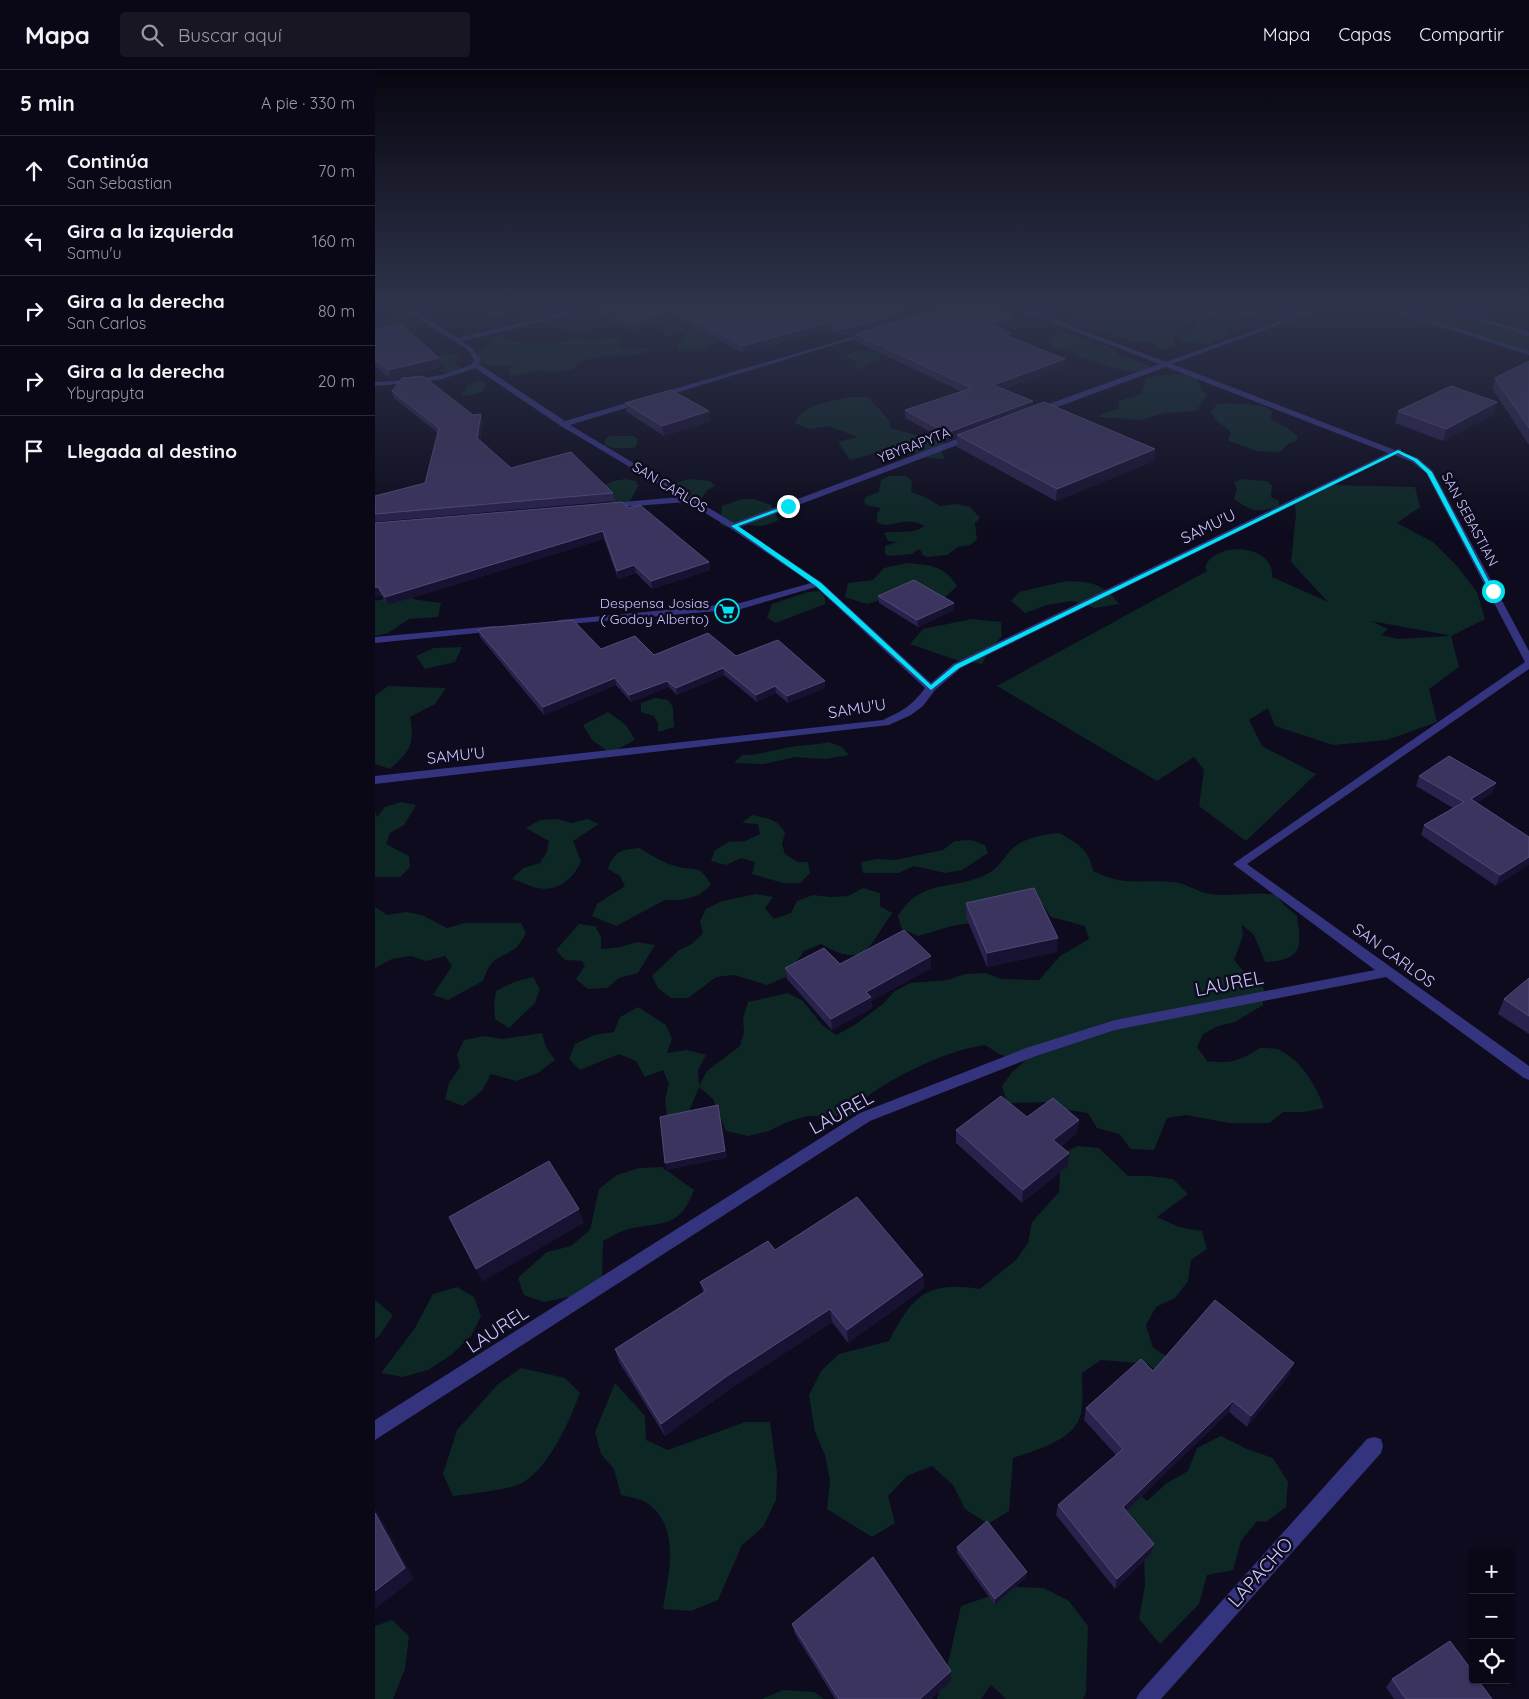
<!DOCTYPE html>
<html lang="es">
<head>
<meta charset="utf-8">
<style>
	:root { --surface:#0a0816; --page:#181623; --text:#f1f3f6; --muted:#999aa1; --line:#2a2935 }
	body { margin:0; font-family:Quicksand,sans-serif; background:var(--page); color:var(--text) }
	.controls { position:absolute; right:15px; bottom:15px; display:grid; overflow:hidden; border-radius:5px; box-shadow:0 1px 4px #0004 }
	.controls button { width:45px; height:45px; display:grid; place-items:center; padding:0; border:0; border-bottom:1px solid var(--line); background:var(--surface); color:var(--text); font:25px sans-serif }
	.stop { position:absolute; width:15px; height:15px; margin:-11px; border:4px solid #00e1f1; border-radius:50%; background:#fff }
	.stop.end { background:#00e1f1; border-color:#fff; box-shadow:0 1px 5px #0008 }
	.list { margin:0; padding:0; list-style:none }
	h2 { display:flex; justify-content:space-between; align-items:center; height:65px; margin:0; padding:0 20px; font-size:21px }
	h2 small { font-size:16px; font-weight:400; color:var(--muted) }
	.list li { display:grid; grid-template-columns:32px 1fr auto; gap:15px; align-items:center; box-sizing:border-box; height:70px; padding:0 20px; border-top:1px solid var(--line) }
	.list b { display:block; font-size:19px; white-space:nowrap }
	.list p { margin:0; font-size:16px; white-space:nowrap; color:var(--muted) }
	.list em { font-size:16px; font-style:normal; color:var(--muted) }
	.icon { flex:none; width:28px; height:28px; fill:none; stroke:currentColor; stroke-width:2; stroke-linecap:round; stroke-linejoin:round }
	.map { position:relative; flex:none; width:1154px; height:1629px; overflow:hidden }
	header { display:flex; align-items:center; gap:30px; box-sizing:border-box; height:70px; padding:0 25px; background:var(--surface); border-bottom:1px solid var(--line) }
	header strong { font-size:24px }
	nav { display:flex; gap:28px; margin-inline-start:auto; font-size:18px }
	.search { width:350px; height:45px; background:var(--page); display:flex; align-items:center; gap:12px; box-sizing:border-box; padding:0 18px; border-radius:5px; color:var(--muted); font-size:19px }
	main { display:flex }
	aside { flex:1; background:var(--surface) }
	.map>svg:first-child { display:block }
	.green { fill:#0d2725; fill-rule:evenodd }
	.lines { fill:none; stroke-linecap:round; stroke-linejoin:round }
	.minor { fill:#34337e; fill-rule:evenodd }
	.wall { fill:#29224c }
	.shaded-wall { fill:#171231 }
	.building { fill:#3b345f; stroke:#514b78 }
	.route { fill:#00e1f1 }
	.labels { text-anchor:middle; stroke-width:5; stroke-linejoin:round; paint-order:stroke }
	.far-street-label { font-size:14px; fill:#cbc6ff; stroke:#0d0b1d }
	.far-poi-label { font-size:14px; fill:#cbc6ff; stroke:#0d0b1d; text-anchor:end }
	.street-label { font-size:16px; fill:#cbc6ff; stroke:#0d0b1d }
	.near-street-label { font-size:19px; fill:#cbc6ff; stroke:#0d0b1d }
</style>
</head>
<body>
<header>
<strong>Mapa</strong>
<div class="search"><svg class="icon" aria-label="search" viewBox="0 0 24 24"><circle cx="10" cy="10" r="6"/><path d="M15 15l6 6"/></svg>Buscar aquí</div>
<nav><a>Mapa</a><a>Capas</a><a>Compartir</a></nav>
</header>
<main>
<aside>
<h2>5 min<small>A pie · 330 m</small></h2>
<ul class="list">
<li><svg class="icon" aria-label="ahead" viewBox="0 0 24 24"><path d="M12 20V5M6 11l6-6 6 6"/></svg><div><b>Continúa</b><p>San Sebastian</p></div><em>70 m</em></li>
<li><svg class="icon" aria-label="left" viewBox="0 0 24 24"><path d="M17 20v-9H6M10 6l-5 5 5 5"/></svg><div><b>Gira a la izquierda</b><p>Samu'u</p></div><em>160 m</em></li>
<li><svg class="icon" aria-label="right" viewBox="0 0 24 24"><path d="M7 20v-9h11M14 6l5 5-5 5"/></svg><div><b>Gira a la derecha</b><p>San Carlos</p></div><em>80 m</em></li>
<li><svg class="icon" aria-label="right" viewBox="0 0 24 24"><path d="M7 20v-9h11M14 6l5 5-5 5"/></svg><div><b>Gira a la derecha</b><p>Ybyrapyta</p></div><em>20 m</em></li>
<li><svg class="icon" aria-label="arrive" viewBox="0 0 24 24"><path d="M6 21V4h12l-3 4 3 4H6"/></svg><div><b>Llegada al destino</b></div></li>
</ul>
</aside>
<div class="map">
<svg width="1154" height="1629" viewBox="0 0 1154 1629">
	<rect width="100%" height="100%" fill="#0d0b1d"/>
	<g class="green">
		<path d="M181 235H217L190 240 189 244 174 248 146 249 148 246C159 244 170 238 181 235Z"/>
		<path d="M669 235H784L768 240H734L721 244 770 243 795 235H851L852 237 850 243 840 247 823 249 808 256 809 259 800 265 798 272 803 277 787 280 779 277 781 274C772 269 763 275 753 271L754 268H737L734 264 712 258 716 255V252L701 249 700 246 717 243 685 242Z"/>
		<polygon points="858,235 943,235 943,237 938,239 938,245 934,247 893,250 868,245 856,240"/>
		<polygon points="1007,235 1046,235 1154,266 1154,284 1051,251 1044,246"/>
		<path d="M203 246 220 247V253L227 255C216 261 196 264 185 256L186 250Z"/>
		<path d="M850 246 862 247 872 253 873 256 860 260 852 257 850 261 852 267 838 271 836 275 808 272 804 265C809 260 817 261 822 256L821 252 825 249 842 251Z"/>
		<polygon points="321,247 353,269 338,274 329,281 310,282 303,279 303,275 307,272 304,269 311,267 311,263 316,260 315,254 309,252"/>
		<polygon points="31,248 33,255 28,258 42,260 37,267 0,273 0,256 13,249"/>
		<path d="M301 250 311 259C302 263 297 269 288 264V257L293 252Z"/>
		<path d="M683 264H694L722 275H731L738 278 744 286C755 287 764 292 775 296L774 300C749 307 729 292 705 288V285C694 279 680 282 673 270Z"/>
		<polygon points="118,267 126,267 145,273 174,274 184,273 201,268 216,270 243,268 245,271 242,275 245,278 273,278 270,282 261,285 233,286 213,289 205,292 198,299 179,303 164,300 139,306 134,304 134,299 140,296 113,296 99,292 102,284 112,277"/>
		<path d="M483 281 500 282 506 284 505 288C495 292 492 299 481 300L482 292 470 286 474 283Z"/>
		<polygon points="70,282 84,286 79,294 89,299 90,303 81,304 65,301 70,294 62,293 59,289"/>
		<path d="M806 304C831 306 818 314 832 325L821 341 790 343 765 350 723 347 728 343 744 339 743 331 767 324 771 309 786 305Z"/>
		<polygon points="102,311 112,312 107,322 93,326 86,325 93,318 91,316"/>
		<path d="M474 327H493L514 350 515 358 570 373 567 382 569 389 547 387 533 379 511 380 475 390 463 372 483 367 453 356 434 359 420 353C429 333 455 332 474 327Z"/>
		<path d="M850 333 881 335 891 337 897 341 896 350 911 357 923 366 921 371 913 374 905 382 882 381 854 371V367L856 363C850 354 839 353 836 342L842 334Z"/>
		<polygon points="234,366 259,366 262,369 262,374 259,378 238,378 230,375 230,370"/>
		<path d="M515 406H531L537 411 536 422 550 427 565 436 583 434 595 437 605 448 600 453 602 470 595 475 583 477 572 485 552 487 547 485V482L543 479 537 484 513 486 510 483V476L522 472 513 471 509 463C521 460 539 465 549 456 529 444 516 461 502 452V444L506 438 491 435 489 432 491 427 504 422 506 410Z"/>
		<polygon points="250,409 261,411 263,416 255,431 245,434 226,429 229,415 238,411"/>
		<polygon points="313,409 335,411 340,416 332,420 326,430 302,423 299,418 301,413"/>
		<path d="M867 409 892 411 897 416 896 427 904 431V436C882 443 878 442 859 429L862 419 859 412Z"/>
		<path d="M950 415 1040 417 1045 437 1022 453 1058 472 1082 496 1102 522 1110 549 1076 566 1084 597 1054 619 1062 652 1012 670 958 675 900 656 893 638 874 650 887 676 941 704 871 771 824 736 829 700 819 687 782 711 622 616 832 501 830 497C840 470 900 474 897 507L953 532 916 492 921 443 919 428ZM996 551 1073 565V566L1024 569 1006 565 1013 559Z"/>
		<path d="M367 429H379L396 435 404 450C397 453 391 456 384 456 380 456 376 454 372 455 361 457 356 460 345 454L347 436Z"/>
		<path d="M532 493C555 495 569 495 582 516L569 528 516 527 492 534 470 527 473 513 498 510 509 498Z"/>
		<path d="M691 511C717 512 728 513 744 534L720 538 697 531 672 535 650 543 636 531 644 522Z"/>
		<polygon points="445,521 450,528 450,534 401,553 392,548 397,534 433,522"/>
		<polygon points="24,525 43,530 66,533 63,547 34,549 13,563 0,566 0,531"/>
		<polygon points="597,549 626,552 627,566 614,580 607,594 581,590 535,574 548,559"/>
		<polygon points="87,577 80,592 50,599 41,586 59,578"/>
		<path d="M13 616 71 618 60 634 35 647C40 676 35 680 15 699L0 694V626Z"/>
		<polygon points="280,628 293,630 298,637 299,657 283,662 283,654 279,646 266,642 266,633"/>
		<polygon points="233,642 251,655 260,670 235,683 217,670 208,655"/>
		<path d="M454 672 467 677 474 685 450 689 420 687 389 694 359 693 367 685C383 685 395 681 411 678 425 674 440 676 454 672Z"/>
		<polygon points="26,732 41,735 29,755 15,763 11,774 34,786 35,797 25,807 0,807 0,741 2,747 10,737"/>
		<path d="M377 745C392 748 403 749 410 763L407 774 410 784 423 792H433L435 803 425 813H408L377 804 380 792 366 788 351 795 336 791 340 780 354 772 370 771 385 764 383 754 367 753Z"/>
		<path d="M183 749 196 753 213 749 224 754 198 771 206 791C199 808 183 822 163 818 155 817 146 811 137 809L148 798 165 793 172 782 174 771 151 758 165 750Z"/>
		<path d="M684 763C703 773 714 780 718 801 750 817 766 809 798 812 811 813 822 822 835 824 857 827 879 821 901 825L910 836 922 846C927 878 927 890 890 892L879 865 867 855 868 866 859 890 869 902 886 909 889 921 888 935 860 952 843 956 828 964 822 977 832 991C857 994 864 991 885 978 890 978 899 978 904 980 926 989 942 1017 949 1038L929 1042H908L895 1053H854L811 1045 792 1048 779 1080 756 1079 744 1064 722 1058 713 1043 693 1040 673 1032 632 1033 627 1016 637 1002 651 990 626 985 610 975C575 980 533 1000 503 1019 492 1025 483 1037 475 1046H432L412 1052 394 1061 373 1066 351 1061 338 1029 324 1017 313 1044 292 1047 290 1030 294 1014 288 1000 270 1007 261 991 244 984 205 1000 194 989 200 974 219 965 239 962 245 947 263 937 291 955 297 969 292 983 312 980 331 985 323 1000 324 1016 332 1001 365 976 369 962 368 948 373 932 413 923 428 931 447 955 461 965 478 956 508 934 520 921 535 913 573 910 590 904 610 903 627 909 664 910 685 886 714 869 710 856 676 847 668 835 652 829 595 853 577 856 543 866 527 859 523 846C546 808 576 821 610 805 622 800 628 789 637 779 648 768 669 764 684 763Z"/>
		<polygon points="596,770 610,775 613,783 587,800 570,803 539,796 524,803 488,803 486,792 502,789 520,790 568,780 580,771"/>
		<path d="M264 778C275 784 288 793 300 796 318 802 324 792 336 815L324 825 307 830H290L241 856 217 846 222 834 250 816 245 806 233 799C239 781 246 780 264 778Z"/>
		<path d="M488 818 505 823V836L517 843C493 877 491 900 446 874L429 881 411 907 392 915 359 905 341 907 313 928H296L283 918 277 906 304 880 317 874 328 863 325 851 331 839 347 831 381 824 398 827 390 838 399 849 416 843 422 831 438 825 456 827 473 826Z"/>
		<path d="M0 837 12 845 31 842 47 845 72 858 90 853H146L151 863C148 867 146 873 142 877 123 891 117 884 108 911L73 930 58 925 77 896 70 886 51 891 36 886 17 889 0 898Z"/>
		<polygon points="204,854 220,856 226,867 226,879 245,877 263,872 280,875 263,903 244,908 232,918 213,919 201,909 210,896 207,891 190,890 181,880"/>
		<polygon points="158,907 165,919 160,933 134,958 120,949 119,935 121,921 139,912"/>
		<polygon points="167,963 171,977 180,990 163,1003 141,1011 116,1004 107,1021 88,1036 70,1029 74,1013 85,997 82,984 89,970 109,966 128,969"/>
		<path d="M703 1076 724 1078 753 1106H774L798 1109 813 1124 782 1147 804 1157 827 1161 832 1179 816 1190 813 1211 800 1228 781 1237 771 1255 778 1278 799 1291 792 1311 773 1294 750 1292 726 1290 707 1303C707 1316 710 1342 702 1353 690 1373 658 1381 638 1388L634 1441 613 1454 590 1439 578 1415 557 1396 532 1406 513 1426 520 1453 497 1467 452 1439 455 1410 450 1385 440 1362 434 1325 446 1301 464 1284 514 1271C538 1225 552 1211 605 1219L641 1190 653 1173 657 1152 684 1122 686 1084Z"/>
		<path d="M287 1097 319 1120C304 1159 289 1151 254 1159 245 1161 236 1167 228 1171L227 1209 216 1231 193 1227 169 1232 149 1225 143 1208 172 1182 196 1176 215 1160 224 1119 242 1105 264 1098Z"/>
		<polygon points="82,1217 99,1227 106,1246 96,1266 76,1285 53,1300 28,1307 6,1303 40,1258 58,1224"/>
		<polygon points="0,1230 18,1245 5,1265 0,1269"/>
		<path d="M146 1298 190 1308 205 1323C194 1352 174 1398 147 1413 138 1419 92 1424 78 1426L68 1404 82 1360 122 1315Z"/>
		<path d="M240 1313 270 1346 271 1370 293 1380 370 1352H395L402 1403 401 1430 388 1457 367 1475 343 1530 316 1541 288 1539C293 1504 307 1458 272 1433 266 1429 254 1427 246 1425L239 1399 226 1384 220 1362Z"/>
		<polygon points="846,1366 872,1379 898,1388 913,1412 911,1437 891,1452 882,1451 866,1471 858,1500 832,1505 824,1534 785,1574 764,1549 770,1515 769,1484 749,1459 752,1413 772,1431 792,1413 813,1401 822,1378"/>
		<polygon points="641,1517 669,1518 694,1531 713,1556 711,1623 708,1629 631,1629 616,1615 606,1629 562,1629 571,1602 586,1536"/>
		<polygon points="17,1550 34,1566 30,1599 18,1629 0,1629 0,1556"/>
		<polygon points="408,1620 439,1622 449,1629 387,1629"/>
	</g>
	<g class="lines">
		<g class="minor">
			<path d="M22 235H29L83 268 223 235H232L231 236 87 271 97 278 105 289 104 294 190 351 498 261V263L195 355 359 453 595 364H601V368L365 457 446 512 556 613 578 594 1013 383 791 297 666 343H660V339L784 294 633 235H641L791 292 949 235H957L797 294 1020 380 1026 379V382L1043 388 1057 400 1154 581V599L872 794 1154 996V1010L1149 1008 1011 907 740 960 661 986 495 1051 0 1370V1350L485 1043 651 978 740 950 1000 900 858 794 1150 592 1051 403 1037 392 1020 385 586 598 560 620 548 636 536 645 514 655 0 714V706L508 650C527 641 537 636 550 618L441 517 366 539 182 555V551L185 550 365 533 436 513 355 458 312 432 233 438V434L236 433 305 427 186 356 100 298 64 310 0 316V312C34 310 66 309 97 294L99 289 93 280Z"/>
			<polygon points="998,235 1006,235 1154,281 1154,285"/>
			<polygon points="1054,235 1062,235 1154,262 1154,266"/>
			<polygon points="120,556 123,557 123,561 0,573 0,567"/>
			<polygon points="999,1367 1006,1369 1008,1376 1006,1383 786,1629 761,1629 765,1622 992,1369"/>
		</g>
	</g>
	<g class="wall">
		<polygon points="90,235 169,235 118,247"/>
		<polygon points="203,235 577,235 470,266 454,260 368,283 301,247 258,260 217,241 216,235 208,237"/>
		<polygon points="645,235 667,235 655,238"/>
		<polygon points="645,242 632,246 635,254 624,258 636,263 636,267 690,296 628,319 657,337 779,391 681,431 582,377 582,368 572,371 530,348 530,340 587,322 480,271 480,264"/>
		<polygon points="0,260 64,288 66,297 15,309 0,296"/>
		<polygon points="1154,291 1154,375 1117,318 1120,308"/>
		<polygon points="17,321 98,345 108,352 105,370 136,398 238,423 240,431 0,452 0,426 50,413 63,363 19,328"/>
		<polygon points="250,333 336,351 289,366 252,342"/>
		<polygon points="1023,341 1119,344 1068,371 1020,353"/>
		<polygon points="254,438 334,492 335,500 277,519 261,503 243,509 229,469 13,535 6,525 0,527 0,453"/>
		<polygon points="503,526 579,540 543,557 504,533"/>
		<polygon points="103,560 226,579 279,585 361,586 450,618 413,633 401,623 382,632 349,605 302,625 294,617 256,632 241,615 169,645 105,567"/>
		<polygon points="1044,706 1121,713 1117,723 1102,733 1154,767 1121,816 1046,765 1049,755 1078,738 1041,716"/>
		<polygon points="591,833 682,882 612,897 591,847"/>
		<polygon points="465,894 556,898 496,931 497,938 457,960 412,909 410,898"/>
		<polygon points="1154,908 1154,964 1123,944 1129,929"/>
		<polygon points="652,1047 704,1050 702,1063 686,1076 694,1083 693,1096 647,1133 581,1073 581,1060"/>
		<polygon points="400,1180 548,1205 549,1218 473,1273 457,1252 355,1319 290,1366 244,1292 240,1279 328,1222 325,1212"/>
		<polygon points="778,1301 915,1304 872,1357 854,1342 751,1441 779,1474 776,1484 740,1519 681,1445 683,1435 741,1385 709,1350 711,1338"/>
		<polygon points="582,1477 651,1507 620,1535 582,1483"/>
		<polygon points="417,1554 576,1611 556,1629 460,1629 420,1564"/>
		<polygon points="1017,1609 1117,1629 1019,1629 1011,1617"/>
	</g>
	<g class="shaded-wall">
		<polygon points="140,235 169,235 118,247 116,240"/>
		<polygon points="207,235 217,235 208,237"/>
		<polygon points="553,235 577,235 470,266 469,259"/>
		<polygon points="645,235 645,242 622,249 622,242"/>
		<polygon points="655,235 667,235 655,238"/>
		<polygon points="300,240 301,247 258,260 257,253"/>
		<polygon points="636,247 635,254 615,261 615,254"/>
		<polygon points="453,252 454,260 368,283 368,276"/>
		<polygon points="636,263 636,270 630,265"/>
		<polygon points="64,288 66,297 15,309 13,300"/>
		<polygon points="690,289 690,296 618,322 618,315"/>
		<polygon points="658,331 657,339 582,365 582,368 572,371 571,363"/>
		<polygon points="1122,332 1119,344 1068,371 1071,359"/>
		<polygon points="334,341 336,351 289,366 287,356"/>
		<polygon points="106,344 108,352 104,375 102,368"/>
		<polygon points="780,379 779,391 681,431 682,419"/>
		<polygon points="228,461 229,469 13,535 10,527"/>
		<polygon points="334,492 335,500 277,519 276,511"/>
		<polygon points="259,495 261,503 243,509 242,501"/>
		<polygon points="0,517 3,517 6,525 0,527"/>
		<polygon points="579,533 579,540 543,557 542,550"/>
		<polygon points="348,598 349,605 302,625 301,618"/>
		<polygon points="240,608 241,615 169,645 168,637"/>
		<polygon points="292,611 294,617 256,632 254,625"/>
		<polygon points="450,611 450,618 413,633 412,626"/>
		<polygon points="400,616 401,623 382,632 381,625"/>
		<polygon points="1121,713 1117,723 1092,740 1096,729"/>
		<polygon points="1154,787 1154,795 1121,816 1125,805"/>
		<polygon points="683,868 682,882 612,897 612,883"/>
		<polygon points="556,886 556,898 496,931 497,938 457,960 456,949 491,922"/>
		<polygon points="345,1042 352,1088 292,1100 290,1093"/>
		<polygon points="704,1050 702,1063 677,1082 678,1070"/>
		<polygon points="694,1083 693,1096 647,1133 648,1120"/>
		<polygon points="204,1139 209,1153 107,1212 101,1199"/>
		<polygon points="548,1205 549,1218 473,1273 472,1260"/>
		<polygon points="455,1239 457,1252 355,1319 290,1366 286,1354 352,1306"/>
		<polygon points="919,1293 915,1304 872,1357 876,1346"/>
		<polygon points="858,1331 854,1342 745,1447 748,1437"/>
		<polygon points="0,1438 39,1509 0,1539"/>
		<polygon points="779,1474 776,1484 740,1519 742,1509"/>
		<polygon points="652,1502 651,1507 620,1535 620,1529"/>
		<polygon points="576,1601 576,1611 556,1629 545,1629"/>
	</g>
	<g class="building">
		<polygon points="103,235 140,235 116,240"/>
		<polygon points="217,235 553,235 469,259 453,252 368,276 300,240 257,253"/>
		<polygon points="577,235 645,235 622,242 636,247 615,254 636,263 630,265 690,289 618,315 658,331 571,363 530,340 597,318 480,264"/>
		<polygon points="26,254 64,288 13,300 0,290 0,260"/>
		<polygon points="1154,291 1154,358 1120,308"/>
		<polygon points="48,306 98,345 106,344 102,368 136,398 196,382 238,423 0,444 0,426 50,413 64,358 17,321 27,308"/>
		<polygon points="1076,316 1122,332 1071,359 1023,341"/>
		<polygon points="296,320 334,341 287,356 250,333"/>
		<polygon points="669,332 780,379 682,419 582,365"/>
		<polygon points="247,432 254,438 265,435 334,492 276,511 259,495 242,501 228,461 10,527 3,517 0,517 0,453"/>
		<polygon points="539,510 579,533 542,550 503,526"/>
		<polygon points="198,550 226,579 260,566 279,585 333,563 361,586 403,570 450,611 412,626 400,616 381,625 348,598 301,618 292,611 254,625 240,608 168,637 103,560 110,558"/>
		<polygon points="1074,686 1121,713 1096,729 1154,767 1154,787 1125,805 1049,755 1089,732 1044,706"/>
		<polygon points="659,818 683,868 612,883 591,833"/>
		<polygon points="529,860 556,886 491,922 496,927 456,949 410,898 449,878 465,894"/>
		<polygon points="1154,908 1154,946 1129,929"/>
		<polygon points="626,1026 652,1047 678,1028 704,1050 678,1070 694,1083 648,1120 581,1060"/>
		<polygon points="343,1035 350,1081 290,1093 285,1047"/>
		<polygon points="174,1091 204,1139 101,1199 74,1147"/>
		<polygon points="482,1127 548,1205 472,1260 455,1239 352,1306 286,1354 240,1279 331,1221 325,1212 393,1171 400,1180"/>
		<polygon points="840,1230 919,1293 876,1346 858,1331 748,1437 779,1474 742,1509 683,1435 748,1379 711,1338 766,1289 778,1301"/>
		<polygon points="0,1443 30,1498 0,1521"/>
		<polygon points="612,1451 652,1502 620,1529 582,1477"/>
		<polygon points="498,1487 576,1601 545,1629 464,1629 417,1554"/>
		<polygon points="1075,1571 1098,1602 1098,1610 1103,1610 1117,1629 1031,1629 1017,1609"/>
	</g>
	<linearGradient id="sky" x2="0" y2="1"><stop stop-color="#070610"/><stop offset="0.51" stop-color="#2f344c"/><stop offset="1" stop-color="#2f344c" stop-opacity="0"/></linearGradient>
	<rect width="1154" height="463" fill="url(#sky)"/>
	<polygon class="route" points="1023,380 1042,389 1057,402 1120,523 1115,521 1052,403 1039,391 1023,383 584,598 556,620 441,516 356,456 415,434 415,437 363,456 446,513 556,615 580,595"/>
	<defs>
		<g id="supermarket-ring" transform="scale(1.25)"><circle r="9.5" fill="#0d0b1d" stroke="#00e1f1" stroke-width="1.5"/><path d="M-6-5.5h2.5l.6 2H6L4.5 2H-2.5L-4.4-4H-6ZM-1.5 3.2a1.3 1.3 0 1 0 .1 0ZM3 3.2a1.3 1.3 0 1 0 .1 0Z" fill="#00e1f1"/></g>
	</defs>
	<g fill-rule="evenodd">
		<use href="#supermarket-ring" x="352" y="541"/>
	</g>
	<g class="labels">
		<g class="far-street-label">
			<text transform="translate(539 375) rotate(-21)" y="5">YBYRAPYTA</text>
			<text transform="translate(295 417) rotate(31)" y="5">SAN CARLOS</text>
			<text transform="translate(1095 449) rotate(62)" y="5">SAN SEBASTIAN</text>
		</g>
		<g class="far-poi-label">
			<text x="334" y="538">Despensa Josias<tspan x="334" dy="16">( Godoy Alberto)</tspan></text>
		</g>
		<g class="street-label">
			<text transform="translate(833 456) rotate(-26)" y="6">SAMU'U</text>
			<text transform="translate(482 638) rotate(-9)" y="6">SAMU'U</text>
			<text transform="translate(81 685) rotate(-6)" y="6">SAMU'U</text>
			<text transform="translate(1019 885) rotate(36)" y="6">SAN CARLOS</text>
		</g>
		<g class="near-street-label">
			<text transform="translate(854 913) rotate(-11)" y="7">LAUREL</text>
			<text transform="translate(466 1042) rotate(-29)" y="7">LAUREL</text>
			<text transform="translate(122 1259) rotate(-33)" y="7">LAUREL</text>
			<text transform="translate(885 1502) rotate(-48)" y="7">LAPACHO</text>
		</g>
	</g>
</svg>
<div class="controls">
<button>+</button>
<button>−</button>
<button><svg class="icon" aria-label="locate" viewBox="0 0 24 24"><circle cx="12" cy="12" r="6"/><path d="M12 2v4M12 18v4M2 12h4M18 12h4"/></svg></button>
</div>
<div class="stop" style="left:1118px;top:521px"></div>
<div class="stop end" style="left:413px;top:436px"></div>
</div>
</main>
</body>
</html>
